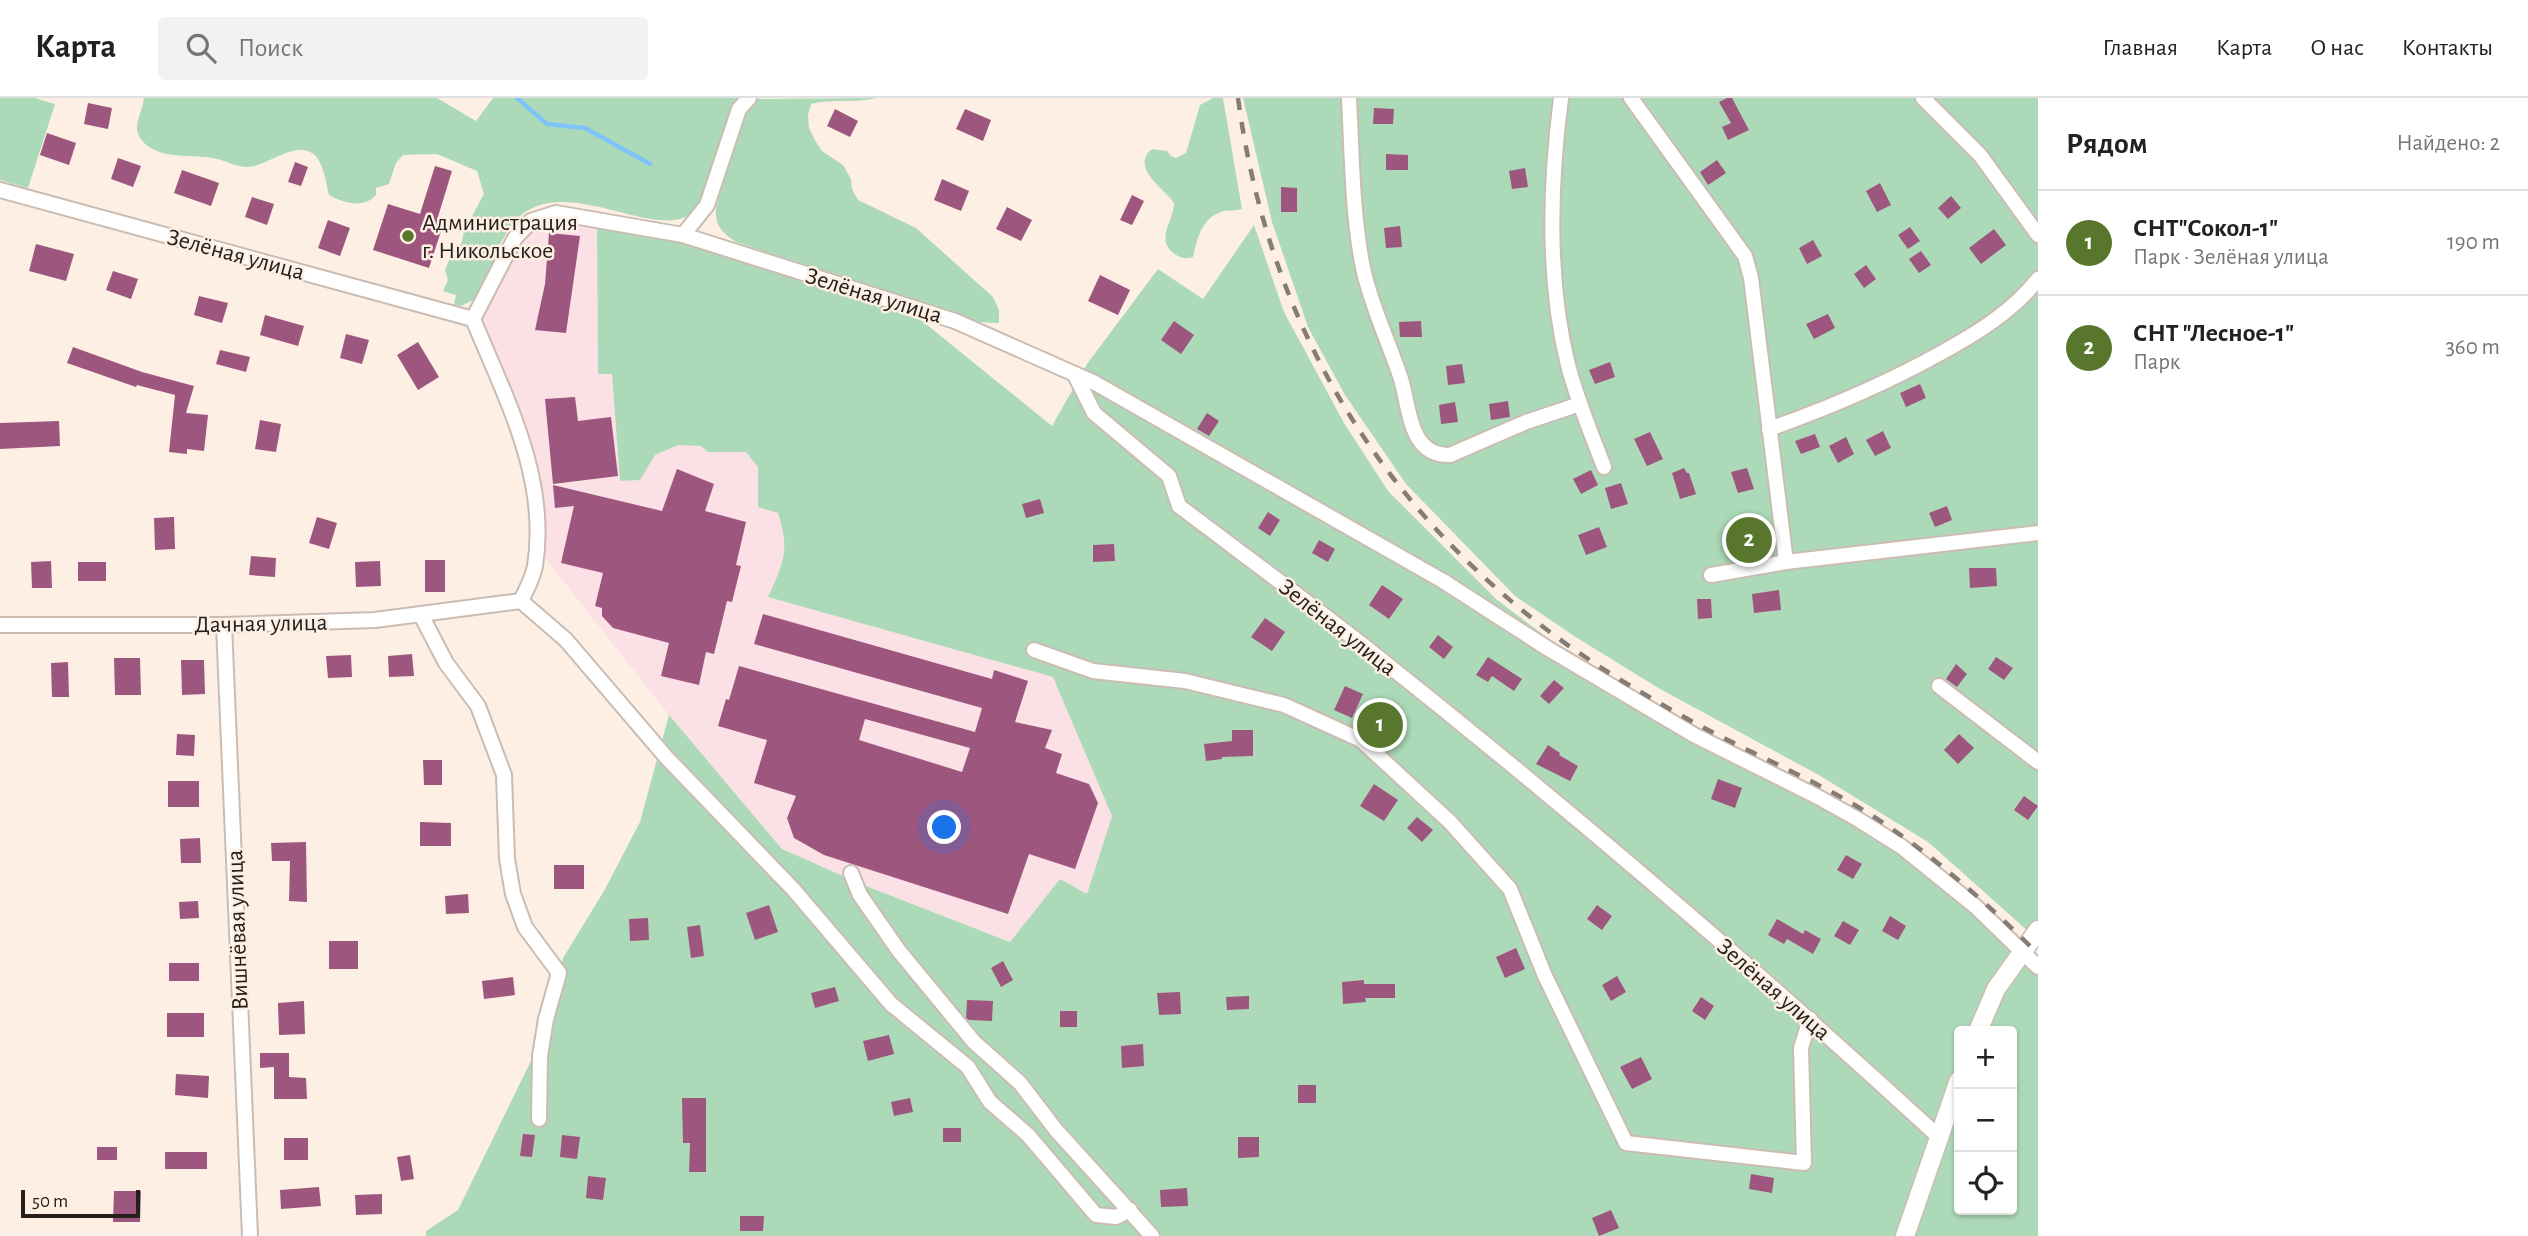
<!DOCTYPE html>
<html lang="ru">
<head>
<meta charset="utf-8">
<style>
	:root { --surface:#fff; --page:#f2f2f2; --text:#222; --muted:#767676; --line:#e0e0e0; --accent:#58772d }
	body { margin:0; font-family:"Alegreya Sans",sans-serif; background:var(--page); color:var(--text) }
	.controls { position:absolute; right:21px; bottom:21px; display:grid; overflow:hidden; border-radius:7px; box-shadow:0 2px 5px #0004 }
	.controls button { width:63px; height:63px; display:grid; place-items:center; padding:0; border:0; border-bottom:2px solid var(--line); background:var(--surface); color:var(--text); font:35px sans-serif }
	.scale { position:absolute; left:21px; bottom:18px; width:119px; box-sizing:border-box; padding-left:7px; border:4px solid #25201c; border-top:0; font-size:19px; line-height:24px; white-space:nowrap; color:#25201c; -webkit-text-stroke:5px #feefe4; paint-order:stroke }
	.you { position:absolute; left:945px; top:730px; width:24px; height:24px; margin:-18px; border:5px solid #fff; border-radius:50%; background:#1a73e8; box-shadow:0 0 0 10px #1a73e833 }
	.badge { display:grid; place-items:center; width:46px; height:46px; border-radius:50%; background:var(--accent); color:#fff; font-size:23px; font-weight:700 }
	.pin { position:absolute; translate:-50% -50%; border:4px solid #fff; box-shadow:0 2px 7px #0006 }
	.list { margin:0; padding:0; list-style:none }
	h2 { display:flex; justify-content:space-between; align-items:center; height:91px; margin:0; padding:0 28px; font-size:30px }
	h2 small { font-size:23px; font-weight:400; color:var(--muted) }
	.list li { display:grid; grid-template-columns:46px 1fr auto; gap:21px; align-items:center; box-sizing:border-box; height:105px; padding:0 28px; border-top:2px solid var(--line) }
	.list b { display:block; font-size:26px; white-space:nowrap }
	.list p { margin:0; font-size:23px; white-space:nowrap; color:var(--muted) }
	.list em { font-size:23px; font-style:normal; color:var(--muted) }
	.icon { flex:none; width:38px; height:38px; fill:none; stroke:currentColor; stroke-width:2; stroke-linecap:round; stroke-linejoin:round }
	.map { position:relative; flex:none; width:2038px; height:1138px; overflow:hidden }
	header { display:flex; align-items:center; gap:42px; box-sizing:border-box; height:98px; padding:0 35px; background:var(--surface); border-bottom:2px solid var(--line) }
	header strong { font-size:33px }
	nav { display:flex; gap:38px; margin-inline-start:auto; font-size:24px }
	.search { width:490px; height:63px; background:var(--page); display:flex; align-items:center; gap:18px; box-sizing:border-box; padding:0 24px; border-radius:7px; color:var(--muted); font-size:26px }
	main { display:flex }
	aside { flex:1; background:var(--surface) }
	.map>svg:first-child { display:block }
	.industrial { fill:#fbe0e5 }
	.green { fill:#acdab8; fill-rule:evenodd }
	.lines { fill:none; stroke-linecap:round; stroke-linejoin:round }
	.stream { stroke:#7ec4f9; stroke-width:4.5 }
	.building { fill:#9d577e; fill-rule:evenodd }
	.minor-casing { stroke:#cbbcb2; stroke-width:18 }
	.tertiary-casing { stroke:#cbbcb2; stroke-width:21 }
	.minor { stroke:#fff; stroke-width:14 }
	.tertiary { stroke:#fff; stroke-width:18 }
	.rail { stroke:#857c75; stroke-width:4.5; stroke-dasharray:12 12; stroke-linecap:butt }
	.poi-dot { fill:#58772d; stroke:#feefe4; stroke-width:2.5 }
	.labels { text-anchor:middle; stroke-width:5; stroke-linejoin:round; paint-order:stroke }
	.poi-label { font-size:24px; fill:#25201c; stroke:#feefe4; text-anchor:start }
	.street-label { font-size:24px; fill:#25201c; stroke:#feefe4 }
</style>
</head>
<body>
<header>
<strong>Карта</strong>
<div class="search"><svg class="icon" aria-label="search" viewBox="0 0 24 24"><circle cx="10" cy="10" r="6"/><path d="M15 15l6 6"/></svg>Поиск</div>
<nav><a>Главная</a><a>Карта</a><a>О нас</a><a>Контакты</a></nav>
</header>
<main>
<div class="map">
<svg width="2038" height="1138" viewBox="0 0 2038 1138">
	<rect width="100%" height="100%" fill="#feefe4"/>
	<polygon class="industrial" points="561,122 597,128 598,276 612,276 620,383 640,382 655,357 678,347 701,348 708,354 746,354 758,369 758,409 778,415 786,440 782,468 769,499 1053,579 1112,717 1087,796 1060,781 1011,844 866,788 782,751 669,617 542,456 542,394 535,357 480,221 509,163 523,141 536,127"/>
	<g class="green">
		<polygon points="0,0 35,0 55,6 28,90 0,82"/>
		<path d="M144 0H437L476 23 493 0H742L731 13 701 102C699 106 696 112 692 115 656 145 562 72 516 122 497 143 490 175 478 200L461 208 454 207 456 197 443 193 448 182 445 172 449 162 462 144 464 133 484 96 477 73 437 56 403 57 396 65 389 86 376 90V97C364 111 344 105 329 97 326 85 323 59 310 54 293 46 271 64 254 68 238 72 227 62 212 60 190 56 150 63 138 36 134 26 143 11 144 0Z"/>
		<path d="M876 0C854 6 832 0 811 6L808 17 809 30 816 44 822 53 843 67 851 81 852 91 858 102 916 130 993 199 999 212V225L977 224 736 144C722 134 715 129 716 110L742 15 758 1Z"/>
		<path d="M1213 0H1223L1242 111C1236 113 1230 112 1224 113 1202 119 1198 138 1193 159 1185 162 1178 159 1172 154 1156 138 1174 123 1174 105 1166 92 1129 70 1152 51L1167 53 1171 58 1176 60 1186 55 1200 7Z"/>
		<polygon points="1243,0 2038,0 2038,842 1928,744 1817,676 1660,591 1574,538 1515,498 1406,386 1345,297 1308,229 1272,124"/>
		<path d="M1254 127 1284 214 1344 325 1388 393 1496 501 1570 557 1703 637 1861 717 2038 863V1138H426V1133L458 1112 549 926 563 860 604 793 640 724 669 617 782 751 866 788 1010 844 1060 781 1087 796 1112 718 1053 579 768 499C784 464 790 452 778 415L758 409V369L746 354H708L701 348 678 347 655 357 640 382 620 383 612 276H598L597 128 675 142 921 222 1052 328 1087 266 1158 171 1203 201ZM1959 933H2012V1112H1959Z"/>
	</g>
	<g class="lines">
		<polyline class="stream" points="517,0 547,26 585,30 650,66"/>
	</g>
	<g class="building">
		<polygon points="1727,0 1732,0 1749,32 1728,42 1722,29 1731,25 1719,4"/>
		<polygon points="88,5 112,10 108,31 84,26"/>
		<polygon points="1374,10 1394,11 1393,26 1373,26"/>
		<polygon points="835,11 858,23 850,39 827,28"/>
		<polygon points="965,11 991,22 983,43 956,31"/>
		<polygon points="47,35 76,45 69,67 40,57"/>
		<polygon points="1386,56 1408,57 1408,72 1386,72"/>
		<polygon points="118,60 141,68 133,89 111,81"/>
		<polygon points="1717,62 1726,75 1708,87 1700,74"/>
		<polygon points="295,64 308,69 301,88 288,84"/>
		<polygon points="435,68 452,73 437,122 444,124 429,170 373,152 388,106 420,116"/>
		<polygon points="1525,70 1528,89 1512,91 1509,73"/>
		<polygon points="182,72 219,85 211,108 174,95"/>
		<polygon points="942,81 969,93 961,113 934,102"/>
		<polygon points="1880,85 1891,107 1877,114 1866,93"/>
		<polygon points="1281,89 1297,90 1297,114 1281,114"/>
		<polygon points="1132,97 1144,103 1132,127 1120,122"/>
		<polygon points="1951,98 1961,110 1948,121 1938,110"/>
		<polygon points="252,99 274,106 267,127 245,119"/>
		<polygon points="1007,109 1032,122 1021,143 996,131"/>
		<polygon points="328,122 350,130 340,158 318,150"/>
		<polygon points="1400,128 1402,149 1386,150 1384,130"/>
		<polygon points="1910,129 1920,143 1908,151 1898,137"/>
		<polygon points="1994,131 2006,147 1981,166 1969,150"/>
		<polygon points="549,135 580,138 566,235 535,232 545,186"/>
		<polygon points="1813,142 1822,158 1807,166 1799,150"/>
		<polygon points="36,146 74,156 66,183 29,173"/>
		<polygon points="1921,153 1931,167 1919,175 1909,161"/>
		<polygon points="1866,167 1876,181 1864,190 1854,176"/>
		<polygon points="113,173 138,181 131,201 106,192"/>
		<polygon points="1100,177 1130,192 1118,217 1088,203"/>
		<polygon points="199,198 228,205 222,225 194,217"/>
		<polygon points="1828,216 1835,230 1814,241 1806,226"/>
		<polygon points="265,217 304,228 298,248 260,237"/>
		<polygon points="1174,223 1194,237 1181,256 1161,242"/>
		<polygon points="1421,223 1422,239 1400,239 1399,224"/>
		<polygon points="346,236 369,242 362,266 340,260"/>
		<polygon points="418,244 439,279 418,292 397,257"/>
		<polygon points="73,249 142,274 194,288 186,315 208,317 204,353 187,351 187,356 169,354 175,297 137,287 136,289 67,265"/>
		<polygon points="220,252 250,259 246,274 216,266"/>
		<polygon points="1610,264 1615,279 1595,286 1589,272"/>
		<polygon points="1462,266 1465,285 1448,287 1446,268"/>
		<polygon points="1920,286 1926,300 1906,309 1900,295"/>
		<polygon points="575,299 578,323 611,319 618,378 553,386 545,301"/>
		<polygon points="1508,303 1510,319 1491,322 1489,306"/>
		<polygon points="1455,304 1458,324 1441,326 1439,307"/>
		<polygon points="1207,315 1219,323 1209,338 1197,331"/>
		<polygon points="260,322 281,326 276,354 255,351"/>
		<polygon points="59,323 60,348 0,351 0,325"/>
		<polygon points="1883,333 1891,350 1875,358 1866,342"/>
		<polygon points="1650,334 1663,361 1647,368 1634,341"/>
		<polygon points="1815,336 1820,349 1801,356 1795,343"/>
		<polygon points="1846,339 1854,356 1838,365 1829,348"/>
		<polygon points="1684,370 1687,375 1689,375 1696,396 1680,401 1672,375"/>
		<polygon points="1747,370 1754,391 1738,395 1731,374"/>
		<polygon points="677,371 714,386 705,413 746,424 736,467 741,468 732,504 727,503 714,556 706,554 699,587 661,578 669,545 613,530 602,518 602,510 595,508 603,475 561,465 574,408 555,410 553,387 662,413"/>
		<polygon points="1591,372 1598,387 1581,396 1573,381"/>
		<polygon points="1621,385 1628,406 1611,411 1605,390"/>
		<polygon points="1040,401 1044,415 1026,420 1022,406"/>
		<polygon points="1947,408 1952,422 1935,429 1929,415"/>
		<polygon points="1268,414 1280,422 1270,438 1258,430"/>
		<polygon points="174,419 175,451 155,452 154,420"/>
		<polygon points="317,419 337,425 329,451 309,445"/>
		<polygon points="1599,429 1607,449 1586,457 1578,437"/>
		<polygon points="1319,442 1335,451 1328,464 1312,455"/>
		<polygon points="1114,446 1115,463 1093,464 1093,447"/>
		<polygon points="251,458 276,460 275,479 249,477"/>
		<rect x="425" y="462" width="20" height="32"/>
		<polygon points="51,463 52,490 32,490 31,464"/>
		<polygon points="380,463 381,488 356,489 355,464"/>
		<rect x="78" y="464" width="28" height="19"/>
		<polygon points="1969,470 1996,470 1997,488 1970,490"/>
		<polygon points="1382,487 1403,501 1389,521 1369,507"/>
		<polygon points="1779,492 1781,512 1754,515 1752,496"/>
		<polygon points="1697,501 1711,501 1712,520 1698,521"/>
		<path d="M763 516 992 581 994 572 1028 583 1015 624 1052 632 1045 650 1062 656 1056 675 1089 686 1098 705 1075 771 1029 756 1008 816 824 757 794 740 787 720 796 698 754 685 767 642 718 628 726 601 729 602 739 568 975 634 982 610 754 546ZM865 621 970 650 962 674 859 642Z"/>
		<polygon points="1265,520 1285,534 1272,553 1251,539"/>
		<polygon points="1438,537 1453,549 1444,561 1429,549"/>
		<polygon points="412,556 414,578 389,579 388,558"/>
		<polygon points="351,557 352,579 328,580 326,558"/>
		<polygon points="1488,559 1522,581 1514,593 1492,578 1488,584 1476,577"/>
		<polygon points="1996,559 2013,570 2004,582 1988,571"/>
		<polygon points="114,560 140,560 141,597 115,597"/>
		<polygon points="181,562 204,562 205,596 182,597"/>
		<polygon points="68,564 69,599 52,599 51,565"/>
		<polygon points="1956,566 1967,576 1957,589 1946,581"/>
		<polygon points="1554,582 1564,590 1549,606 1540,598"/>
		<polygon points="1345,588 1363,596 1352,620 1334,612"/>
		<polygon points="1232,632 1253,632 1253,658 1222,659 1222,661 1206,663 1204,646 1232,643"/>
		<polygon points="177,636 195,637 194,658 176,657"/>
		<polygon points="1959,636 1974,650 1958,666 1944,652"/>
		<polygon points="1548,647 1560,655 1559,657 1578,668 1570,683 1536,666"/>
		<polygon points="423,662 442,662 442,687 424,687"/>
		<polygon points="1718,681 1742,690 1735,710 1711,701"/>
		<rect x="168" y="683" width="31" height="26"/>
		<polygon points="1374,686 1398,702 1384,723 1360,708"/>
		<polygon points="2024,698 2038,708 2028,722 2014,712"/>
		<polygon points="1417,719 1433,732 1422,744 1407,730"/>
		<polygon points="420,724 451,725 451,748 420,748"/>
		<polygon points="200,740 201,765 181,765 180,741"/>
		<polygon points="306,744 307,804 289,803 290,763 272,763 271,745"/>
		<polygon points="1846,757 1862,766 1853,781 1837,772"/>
		<rect x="554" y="767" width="30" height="24"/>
		<polygon points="468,796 469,815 446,816 445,798"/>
		<polygon points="198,803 199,820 180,821 179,804"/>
		<polygon points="769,807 778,834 755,842 746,815"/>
		<polygon points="1597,807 1612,818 1602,832 1587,821"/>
		<polygon points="1890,818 1906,828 1898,842 1882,833"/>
		<polygon points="648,820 649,842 630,843 629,821"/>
		<polygon points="1777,821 1803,836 1805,832 1821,841 1813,856 1787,841 1784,846 1768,837"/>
		<polygon points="1843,823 1859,832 1850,847 1834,838"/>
		<polygon points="700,827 704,858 691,860 687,829"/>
		<rect x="329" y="843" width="29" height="28"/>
		<polygon points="1516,850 1525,871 1505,880 1496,859"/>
		<polygon points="1003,863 1013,882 1001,889 991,870"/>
		<rect x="169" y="865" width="30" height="18"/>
		<polygon points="1617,878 1626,894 1611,903 1602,887"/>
		<polygon points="513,879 515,897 484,901 482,883"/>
		<polygon points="1364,882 1364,886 1395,886 1395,900 1365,900 1366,904 1343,906 1342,884"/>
		<polygon points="835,889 839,903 815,910 811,895"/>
		<polygon points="1180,894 1181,916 1159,917 1157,895"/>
		<polygon points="1249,898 1249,911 1227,912 1226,899"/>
		<polygon points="1701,899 1714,908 1705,922 1692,913"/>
		<polygon points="967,902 993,903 992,923 969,922 966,920"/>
		<polygon points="304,903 305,936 279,937 278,905"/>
		<rect x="1060" y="913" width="17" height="16"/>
		<rect x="167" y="915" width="37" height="24"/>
		<polygon points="889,937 894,956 868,963 863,943"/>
		<polygon points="1143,946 1144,968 1122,970 1121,948"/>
		<polygon points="260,955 289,955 289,979 306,980 307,1001 274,1001 274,969 260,970"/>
		<polygon points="1641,959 1652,981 1632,991 1620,969"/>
		<polygon points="176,976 209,978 208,1000 175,997"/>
		<rect x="1298" y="987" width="18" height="18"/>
		<polygon points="682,1000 706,1000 706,1074 689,1074 690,1045 683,1045"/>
		<polygon points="910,1000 913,1014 894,1018 891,1004"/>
		<rect x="943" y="1030" width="18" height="14"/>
		<polygon points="523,1036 535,1037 532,1059 520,1058"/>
		<polygon points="562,1037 580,1039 577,1061 560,1059"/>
		<polygon points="1238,1039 1259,1039 1259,1059 1238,1060"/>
		<rect x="284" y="1040" width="24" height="22"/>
		<rect x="97" y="1049" width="20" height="13"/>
		<rect x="165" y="1054" width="42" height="17"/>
		<polygon points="410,1057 414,1081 401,1083 397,1059"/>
		<polygon points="1751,1076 1774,1080 1772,1095 1749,1091"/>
		<polygon points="588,1078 606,1080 603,1102 586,1100"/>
		<polygon points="319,1089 321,1108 281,1111 280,1092"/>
		<polygon points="1187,1090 1188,1108 1161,1109 1160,1092"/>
		<polygon points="114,1093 141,1093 140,1124 113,1124"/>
		<polygon points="382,1096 382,1116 356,1117 355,1097"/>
		<polygon points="1611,1112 1619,1130 1599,1138 1592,1120"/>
		<polygon points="740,1118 764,1118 763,1133 740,1133"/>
	</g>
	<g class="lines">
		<g class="minor-casing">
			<g id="minor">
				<path d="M1349 0C1352 56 1352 115 1363 170 1371 208 1389 244 1401 281 1410 311 1409 358 1450 357L1526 324 1580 306"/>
				<path d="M1561 0C1550 85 1547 183 1568 267 1577 302 1591 335 1604 369"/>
				<polyline points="1631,0 1745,158 1751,180 1786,464"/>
				<polyline points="1923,0 1980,57 2038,137"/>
				<polyline points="0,92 473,221"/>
				<polyline points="683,137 707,107 739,11 749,0"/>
				<path d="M1075 277 1094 315 1169 378 1179 408C1244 457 1309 505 1373 555 1567 709 1756 871 1939 1039"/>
				<path d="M1769 331C1829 310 1885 286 1941 255 1977 235 2012 214 2038 181"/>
				<polyline points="1711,477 1786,464 2038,435"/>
				<path d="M521 503C526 492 533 480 535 468 549 380 505 299 473 221L515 140 531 123 556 115 683 137 955 223 1095 285 1443 483 1547 550 1694 637 1818 699 1859 722 1902 749 1975 808 2038 869"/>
				<polyline points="521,503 566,542 666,659 793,791 891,906 968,969 990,1004 1028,1037 1096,1117 1116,1119 1130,1112"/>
				<polyline points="421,517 446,565 478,608 504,677 507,761 513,796 525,829 559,875 546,921 540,958 539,1021"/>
				<polyline points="0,527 224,527 375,522 521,503"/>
				<polyline points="224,527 250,1138"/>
				<polyline points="1034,552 1093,573 1185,583 1284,607 1361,642 1450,724 1510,791 1545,878 1626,1045 1804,1065 1801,950 1810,921"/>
				<polyline points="1939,588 2038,664"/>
				<polyline points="851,775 860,797 899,853 974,944 1020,985 1056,1032 1152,1138"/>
			</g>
		</g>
		<g class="tertiary-casing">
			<g id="tertiary">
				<polyline points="1978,933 1996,891 2038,832"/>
				<polyline points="1905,1138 1959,982"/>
			</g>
		</g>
		<use href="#minor" class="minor"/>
		<use href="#tertiary" class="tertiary"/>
		<path class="rail" d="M1238 0C1272 254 1410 456 1629 587 1656 603 1683 619 1710 633 1762 660 1818 684 1868 715 1931 755 1985 803 2038 856"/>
	</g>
	<circle class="poi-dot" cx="408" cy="138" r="7"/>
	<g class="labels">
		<g class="poi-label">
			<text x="422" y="132">Администрация<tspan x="422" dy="28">г. Никольское</tspan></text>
		</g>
		<g class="street-label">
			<text transform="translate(236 156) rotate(15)" y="8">Зелёная улица</text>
			<text transform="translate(874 197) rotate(17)" y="8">Зелёная улица</text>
			<text transform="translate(261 525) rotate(-1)" y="8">Дачная улица</text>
			<text transform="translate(1338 529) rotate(38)" y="8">Зелёная улица</text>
			<text transform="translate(237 832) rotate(-92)" y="8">Вишнёвая улица</text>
			<text transform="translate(1774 891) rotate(41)" y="8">Зелёная улица</text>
		</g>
	</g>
</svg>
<div class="controls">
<button>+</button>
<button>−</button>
<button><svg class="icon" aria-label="locate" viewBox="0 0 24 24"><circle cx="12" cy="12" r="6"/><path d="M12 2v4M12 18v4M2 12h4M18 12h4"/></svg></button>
</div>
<div class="scale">50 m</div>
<div class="you"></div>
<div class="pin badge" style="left:1380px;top:627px">1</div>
<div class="pin badge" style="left:1749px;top:442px">2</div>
</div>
<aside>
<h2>Рядом<small>Найдено: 2</small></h2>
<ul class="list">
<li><span class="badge">1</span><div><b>СНТ&quot;Сокол-1&quot;</b><p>Парк · Зелёная улица</p></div><em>190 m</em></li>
<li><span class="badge">2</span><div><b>СНТ &quot;Лесное-1&quot;</b><p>Парк</p></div><em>360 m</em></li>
</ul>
</aside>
</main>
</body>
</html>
